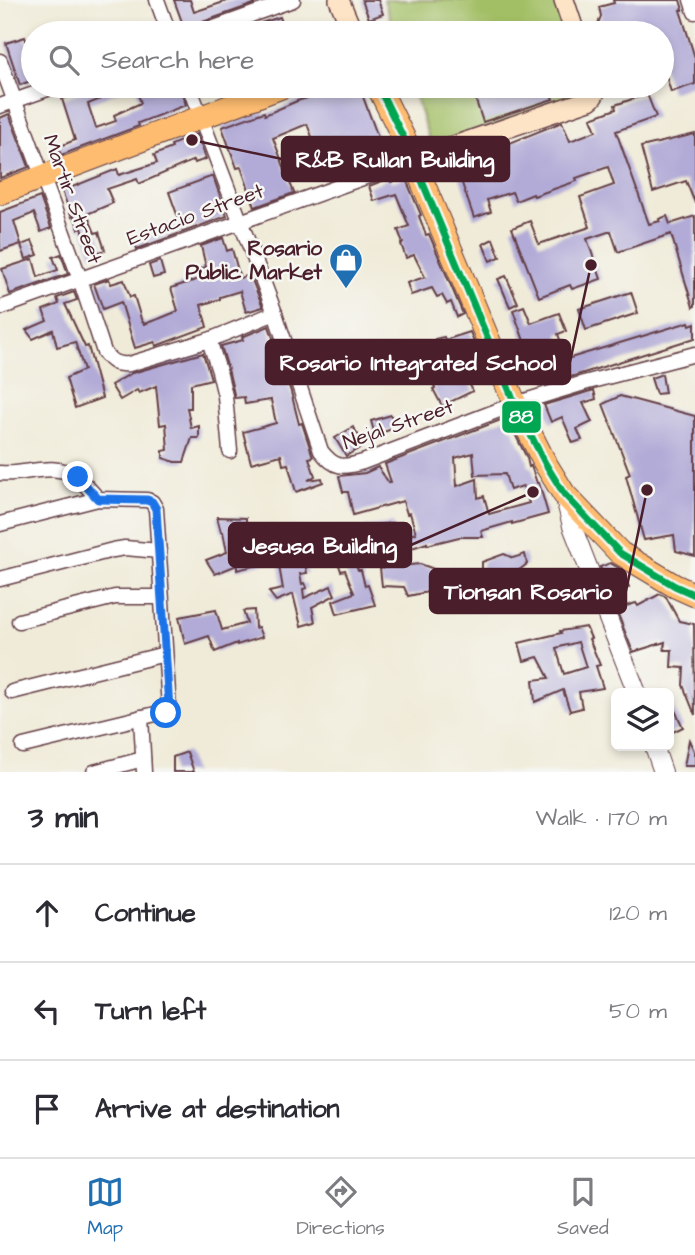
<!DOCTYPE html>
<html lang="en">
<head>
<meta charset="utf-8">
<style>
	:root { --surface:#fff; --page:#f7f7f7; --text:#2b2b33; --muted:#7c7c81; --line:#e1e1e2; --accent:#1f6fb2 }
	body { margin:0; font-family:"Architects Daughter",sans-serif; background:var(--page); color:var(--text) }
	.controls { position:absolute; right:21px; bottom:21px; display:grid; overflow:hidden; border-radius:10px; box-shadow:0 4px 10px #0003 }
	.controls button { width:63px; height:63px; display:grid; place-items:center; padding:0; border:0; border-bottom:2px solid var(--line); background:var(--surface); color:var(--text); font:35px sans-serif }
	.stop { position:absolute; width:21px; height:21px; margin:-16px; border:5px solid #1a73e8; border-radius:50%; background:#fff }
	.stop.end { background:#1a73e8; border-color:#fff; box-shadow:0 2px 7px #0008 }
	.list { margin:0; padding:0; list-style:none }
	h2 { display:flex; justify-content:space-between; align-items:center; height:91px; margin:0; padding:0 28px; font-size:30px }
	h2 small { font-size:23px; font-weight:400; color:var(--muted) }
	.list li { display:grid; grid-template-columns:46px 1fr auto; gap:21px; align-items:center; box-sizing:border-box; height:98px; padding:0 28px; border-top:2px solid var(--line) }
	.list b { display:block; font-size:26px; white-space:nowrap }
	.list em { font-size:23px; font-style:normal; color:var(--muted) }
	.icon { flex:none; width:38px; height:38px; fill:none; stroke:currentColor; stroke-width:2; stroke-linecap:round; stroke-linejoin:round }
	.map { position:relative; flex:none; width:695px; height:772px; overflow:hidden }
	.search { position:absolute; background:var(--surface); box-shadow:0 4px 10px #0003; left:21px; right:21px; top:21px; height:77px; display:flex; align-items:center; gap:18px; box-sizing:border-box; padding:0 24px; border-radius:38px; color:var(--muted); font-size:26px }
	.sheet { height:385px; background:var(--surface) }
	nav { display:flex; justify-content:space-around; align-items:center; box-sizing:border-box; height:98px; border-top:2px solid var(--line); background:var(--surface); font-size:19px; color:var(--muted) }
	nav a { display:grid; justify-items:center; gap:4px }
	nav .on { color:var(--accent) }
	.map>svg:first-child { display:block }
	.green { fill:#a3bf65; stroke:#766f48; stroke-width:2 }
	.building { fill:#b2abd7; fill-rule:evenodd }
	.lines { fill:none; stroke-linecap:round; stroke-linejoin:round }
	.minor-casing { stroke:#633e45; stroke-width:17 }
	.tertiary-casing { stroke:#633e45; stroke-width:20 }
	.secondary-casing { stroke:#633e45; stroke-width:22 }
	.trunk-casing { stroke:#633e45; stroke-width:25 }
	.minor { stroke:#fff; stroke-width:14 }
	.tertiary { stroke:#fff; stroke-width:18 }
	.secondary { stroke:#fee4c6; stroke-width:19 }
	.trunk { stroke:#fdbc70; stroke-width:23 }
	.bus-1-casing { stroke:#f6f6f2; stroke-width:12 }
	.bus-1 { stroke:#00a651; stroke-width:7 }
	.route { stroke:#1a73e8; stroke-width:9 }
	.labels { text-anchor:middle; stroke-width:5; stroke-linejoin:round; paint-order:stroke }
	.street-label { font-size:21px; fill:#4a1f2b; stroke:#f6f6f2 }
	.poi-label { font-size:21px; font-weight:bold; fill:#4a1f2b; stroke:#f6f6f2; text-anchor:end }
	.leader { fill:none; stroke:#4a1f2b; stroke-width:2.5 }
	.callout-dot { fill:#4a1f2b; stroke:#f6f6f2; stroke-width:2.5 }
	.callout { fill:#4a1f2b; stroke:#4a1f2b; stroke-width:2.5 }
	.callout-label { font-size:23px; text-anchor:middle; font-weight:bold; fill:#fff }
	.line-badge { stroke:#f6f6f2; stroke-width:2.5 }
	.badge-label { font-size:19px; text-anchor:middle; font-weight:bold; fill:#fff }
</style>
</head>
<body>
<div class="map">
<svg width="695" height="772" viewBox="0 0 695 772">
	<rect width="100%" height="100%" fill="#f6f6f2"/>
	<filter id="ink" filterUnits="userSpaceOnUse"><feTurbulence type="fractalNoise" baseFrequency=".0143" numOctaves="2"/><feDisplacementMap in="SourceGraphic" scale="14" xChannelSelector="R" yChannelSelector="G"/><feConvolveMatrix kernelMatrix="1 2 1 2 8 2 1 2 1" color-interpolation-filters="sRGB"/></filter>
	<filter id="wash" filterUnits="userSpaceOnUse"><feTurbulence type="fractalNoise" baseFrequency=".00686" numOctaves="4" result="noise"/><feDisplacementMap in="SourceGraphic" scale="28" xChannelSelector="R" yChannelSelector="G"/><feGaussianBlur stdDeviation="1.57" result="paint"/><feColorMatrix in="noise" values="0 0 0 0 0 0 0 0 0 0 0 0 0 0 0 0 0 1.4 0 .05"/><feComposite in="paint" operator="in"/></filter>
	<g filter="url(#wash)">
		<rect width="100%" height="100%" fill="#f0ebd8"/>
		<g class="green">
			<polygon points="384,0 558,0 569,33 395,33"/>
			<polygon points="412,86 586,86 589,94 431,145"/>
		</g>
		<g id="blocks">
			<g class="building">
				<polygon points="174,0 190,0 194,12 230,0 253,0 254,4 197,24 192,28 185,30"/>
				<polygon points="362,0 378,0 383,14 369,19"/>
				<polygon points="613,0 680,0 683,10 680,10 695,58 695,84 671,92 662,63 662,33 599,33 597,26 601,16 599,7 614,3"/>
				<polygon points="280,17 286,33 264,33 261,23"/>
				<polygon points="25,37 30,53 27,54 33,74 33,80 20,85 6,43"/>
				<polygon points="87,86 133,86 88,104 96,128 116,121 114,115 141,103 135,86 180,86 186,105 138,123 139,126 61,155 58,147 75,140 62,99 88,90"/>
				<polygon points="348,86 359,86 386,159 329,180 307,124 273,138 294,193 255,207 241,167 237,168 222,127 264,112 265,115 297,101"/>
				<polygon points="471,86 548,86 553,99 483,122"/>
				<polygon points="647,94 656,117 616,131 649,224 660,221 659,219 667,216 670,224 695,216 695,306 693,307 671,234 618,252 611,231 587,239 601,279 572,289 570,285 539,297 512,228 530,221 539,244 590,227 580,197 614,185 608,167 576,178 577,181 534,196 533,194 516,201 512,192 487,200 491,212 474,218 457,169 451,171 448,161 494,145 495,149 562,122 570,141 596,131 591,118 616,109 615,105"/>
				<polygon points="9,114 29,167 0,178 0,118"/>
				<polygon points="197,134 206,159 195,163 194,160 139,184 137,179 107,189 113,203 87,214 95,233 99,232 105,250 91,255 82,228 79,229 74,216 72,217 62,191 117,169 119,175 157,163 154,155 172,148 171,145"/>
				<polygon points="695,134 695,203 686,181 653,192 641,147"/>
				<polygon points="213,176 227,216 137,249 133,237 179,220 169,192"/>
				<polygon points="405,177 421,215 419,216 426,235 429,234 463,314 457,317 451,302 447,304 442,295 437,297 432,288 411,295 407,283 425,277 414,255 406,258 401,244 403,243 398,230 409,226 396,194 374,201 369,186 390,178 391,182"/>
				<polygon points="40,197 51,228 41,232 34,213 14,221 21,244 0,251 0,212"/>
				<polygon points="223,238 227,251 232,249 240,278 250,275 263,307 246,312 240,291 220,297 220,299 201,305 207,327 156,346 155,342 135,348 121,302 103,309 94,284 109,279 111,284 124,280 130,297 134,296 142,322 143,322 144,324 161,318 178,311 171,288 202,278 199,269 206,267 201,246"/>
				<polygon points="493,239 500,257 490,261 483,244"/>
				<polygon points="32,241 38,255 26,259 21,245"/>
				<polygon points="61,254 68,274 10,294 2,269 33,259 38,277 58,270 53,257"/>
				<polygon points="160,261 164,275 153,278 149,265"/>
				<polygon points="506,276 518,303 510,307 498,279"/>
				<polygon points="74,292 77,300 65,304 85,347 88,346 102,398 75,408 66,378 84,370 75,342 57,347 53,330 33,339 26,330 47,321 43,310 59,304 57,298"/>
				<polygon points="631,292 638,313 586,330 579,309"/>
				<polygon points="524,306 531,323 559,313 566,331 558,334 567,359 689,322 690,325 695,323 695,338 558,381 553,367 542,371 539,363 533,366 513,310"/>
				<polygon points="269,326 291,392 299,424 302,423 313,457 309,458 315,476 308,480 322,478 323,482 296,492 288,464 283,465 281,455 251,463 243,432 276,423 271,400 245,404 244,397 235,398 228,369 221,346 243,340 242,337"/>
				<polygon points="470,332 474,342 466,345 467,348 438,355 435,339 444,337 445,340"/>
				<polygon points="203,353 211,379 191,384 191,408 187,408 191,428 199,426 199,438 192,438 184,462 175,462 163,458 163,451 168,450 166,424 160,425 156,386 139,393 137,390 120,400 111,385 132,373"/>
				<polygon points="444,363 451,380 464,373 473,391 442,406 433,389 435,388 428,369"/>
				<polygon points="662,374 665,393 656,394 651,378"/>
				<polygon points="594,390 596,399 583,403 592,422 577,429 582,440 573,443 562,417 551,422 544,405"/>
				<polygon points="620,396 695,416 695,556 676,551 674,535 644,540 626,476 630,474 603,404"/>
				<polygon points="391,415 395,428 375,435 371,421"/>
				<path d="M506 418 510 429 512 428 527 458 529 467 531 466 537 483H539L548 514 512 524V522L481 531 483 537H459L427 545V543L397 553 394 542H368L365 527 393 523 396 539 416 533 410 513 407 514 403 501 353 515 348 492H343L339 476 365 473 378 467 389 483 391 482 385 464ZM473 453 475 475 505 474 510 490 523 486 529 503 489 514 484 496 478 498 477 479 457 486 455 458Z"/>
				<polygon points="353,427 365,445 346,456 335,438"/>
				<polygon points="217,517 246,518 246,531 276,525 279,542 293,539 295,546 317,537 323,551 304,559 307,573 300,574 302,584 305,583 307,588 303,589 304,598 331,586 335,595 312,607 315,622 301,626 293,594 276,601 269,592 283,589 278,560 237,570 237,565 215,574 206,560 227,552 223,532 221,532"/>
				<polygon points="350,550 358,570 361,570 365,586 368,585 375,605 337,614 333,601 354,593 345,570 341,571 335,553"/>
				<polygon points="504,554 513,558 525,554 527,564 514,574 514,583 494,597 482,581 482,562"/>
				<polygon points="610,563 622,570 629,587 611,594 600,567"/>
				<polygon points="420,564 437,570 439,583 432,591 408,596 404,587 382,586 380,568"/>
				<polygon points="660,594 666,597 679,621 694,624 695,715 683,685 684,668 671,667 672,650 664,650 665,642 633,652 616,609 636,603 638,606"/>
				<polygon points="216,610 222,630 247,623 243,611 254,610 255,628 258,627 262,637 237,645 237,643 215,652 209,636 185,644 179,617"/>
				<path d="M586 627 591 638 589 639 600 665 596 666 603 688 579 692 582 708 570 711 563 690 535 702 533 680 549 678 538 657 524 661 519 643 561 633 560 631ZM578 642 586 667 564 674 556 648Z"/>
				<polygon points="669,698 683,727 669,734"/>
				<polygon points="689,740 695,753 695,766 684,766"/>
				<polygon points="187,752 194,772 173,772 173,757"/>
			</g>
		</g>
	</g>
	<g filter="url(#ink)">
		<use href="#blocks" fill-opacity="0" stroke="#633e45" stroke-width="2"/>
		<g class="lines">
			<g class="minor-casing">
				<g id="minor">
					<polyline points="157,0 169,33"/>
					<polyline points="691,0 695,12"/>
					<polyline points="200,33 293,0"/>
					<path d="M0 61 80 279 104 352C111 362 116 365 129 364L209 340 275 313"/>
					<path d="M189 86 275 313 321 451C335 469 343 468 363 462L515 404 584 383 695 354"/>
					<polyline points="0,106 56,86"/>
					<polyline points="0,308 413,160"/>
					<polyline points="209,340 219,371 225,396 230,451"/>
					<path d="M0 473C25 476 56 460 78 478 85 484 92 492 98 499"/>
					<polyline points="0,524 98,499 147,500 152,502 156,509 169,708 168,711 23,746"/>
					<polyline points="0,579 113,550 125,548 159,551"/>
					<polyline points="19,621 115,597 161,597"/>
					<polyline points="12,692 165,654"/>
					<polyline points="141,717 144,772"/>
					<polyline points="94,772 143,759"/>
				</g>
			</g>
			<g class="tertiary-casing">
				<g id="tertiary">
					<polyline points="564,494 572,526 637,693"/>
					<polyline points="654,746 663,772"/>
				</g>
			</g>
			<g class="secondary-casing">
				<g id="secondary">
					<polyline points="339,0 353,33"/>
					<polyline points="564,0 575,33"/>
					<path d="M413 160 589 100C594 97 596 92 594 86"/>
				</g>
			</g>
			<g class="trunk-casing">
				<g id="trunk">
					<polyline points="378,86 407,145 515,404 545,463 564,494 620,553 675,586 695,595"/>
					<polyline points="0,193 284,86"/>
				</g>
			</g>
			<use href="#minor" class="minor"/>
			<use href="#tertiary" class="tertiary"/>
			<use href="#secondary" class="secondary"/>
			<use href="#trunk" class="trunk"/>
			<g class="bus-1-casing">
				<polyline id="bus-1" points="378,86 407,145 515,404 545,463 564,494 620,553 675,586 695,595"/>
			</g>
			<use href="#bus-1" class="bus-1"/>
		</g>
	</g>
	<g class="lines" filter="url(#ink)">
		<polyline class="route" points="78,477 98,499 147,500 152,502 156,509 169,708 166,713"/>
	</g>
	<defs>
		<g id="shop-pin" transform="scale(1.75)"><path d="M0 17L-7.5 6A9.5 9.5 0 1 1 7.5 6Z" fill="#1f6fb2" stroke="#f6f6f2"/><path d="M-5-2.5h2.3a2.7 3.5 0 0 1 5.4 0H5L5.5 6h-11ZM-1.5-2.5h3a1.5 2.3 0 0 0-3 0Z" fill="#fff"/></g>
	</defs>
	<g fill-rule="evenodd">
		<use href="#shop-pin" x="346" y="260"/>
	</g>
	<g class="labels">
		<g class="street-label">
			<text transform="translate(73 199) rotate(70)" y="7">Martir Street</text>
			<text transform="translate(195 214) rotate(-20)" y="7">Estacio Street</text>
			<text transform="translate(398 424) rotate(-19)" y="7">Nejal Street</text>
		</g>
		<g class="poi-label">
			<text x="322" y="255">Rosario<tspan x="322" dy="24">Public Market</tspan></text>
		</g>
	</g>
	<path class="leader" d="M192 140L282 159M591 265L570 362M533 492L411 545M647 490L626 591"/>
	<g class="callout-dot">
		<circle cx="192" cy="140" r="7"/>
		<circle cx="591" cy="265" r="7"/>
		<circle cx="533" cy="492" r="7"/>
		<circle cx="647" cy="490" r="7"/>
	</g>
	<g class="callout">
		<rect x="282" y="137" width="227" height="44" rx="7"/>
		<rect x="266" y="340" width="304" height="44" rx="7"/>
		<rect x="229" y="523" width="182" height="44" rx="7"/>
		<rect x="430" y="569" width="196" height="44" rx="7"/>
	</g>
	<g class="callout-label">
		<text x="395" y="167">R&amp;B Rullan Building</text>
		<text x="418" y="370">Rosario Integrated School</text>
		<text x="320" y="553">Jesusa Building</text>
		<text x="528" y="599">Tionsan Rosario</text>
	</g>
	<rect class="line-badge" x="501" y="400" width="41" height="34" rx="7" fill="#00a651"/>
	<g class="badge-label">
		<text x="521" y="423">88</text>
	</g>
</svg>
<div class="controls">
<button><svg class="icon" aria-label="layers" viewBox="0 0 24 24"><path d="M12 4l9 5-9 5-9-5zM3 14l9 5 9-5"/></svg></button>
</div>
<div class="stop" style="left:166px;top:713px"></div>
<div class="stop end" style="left:78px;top:477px"></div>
<div class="search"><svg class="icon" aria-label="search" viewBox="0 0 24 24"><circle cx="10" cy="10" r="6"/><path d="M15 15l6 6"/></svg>Search here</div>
</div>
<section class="sheet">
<h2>3 min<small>Walk · 170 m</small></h2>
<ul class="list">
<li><svg class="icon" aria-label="ahead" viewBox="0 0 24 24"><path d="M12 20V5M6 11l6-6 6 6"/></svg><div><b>Continue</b></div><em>120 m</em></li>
<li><svg class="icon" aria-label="left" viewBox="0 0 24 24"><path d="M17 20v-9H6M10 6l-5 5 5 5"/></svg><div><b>Turn left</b></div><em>50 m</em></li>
<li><svg class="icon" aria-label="arrive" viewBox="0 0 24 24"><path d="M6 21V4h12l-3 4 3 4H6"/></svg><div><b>Arrive at destination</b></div></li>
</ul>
</section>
<nav>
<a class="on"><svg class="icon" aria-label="map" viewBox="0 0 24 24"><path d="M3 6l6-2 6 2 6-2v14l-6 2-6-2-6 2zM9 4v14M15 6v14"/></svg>Map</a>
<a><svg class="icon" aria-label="directions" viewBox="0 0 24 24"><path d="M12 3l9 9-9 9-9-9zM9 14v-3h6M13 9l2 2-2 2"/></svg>Directions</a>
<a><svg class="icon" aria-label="saved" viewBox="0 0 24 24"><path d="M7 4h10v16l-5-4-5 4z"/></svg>Saved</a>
</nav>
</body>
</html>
